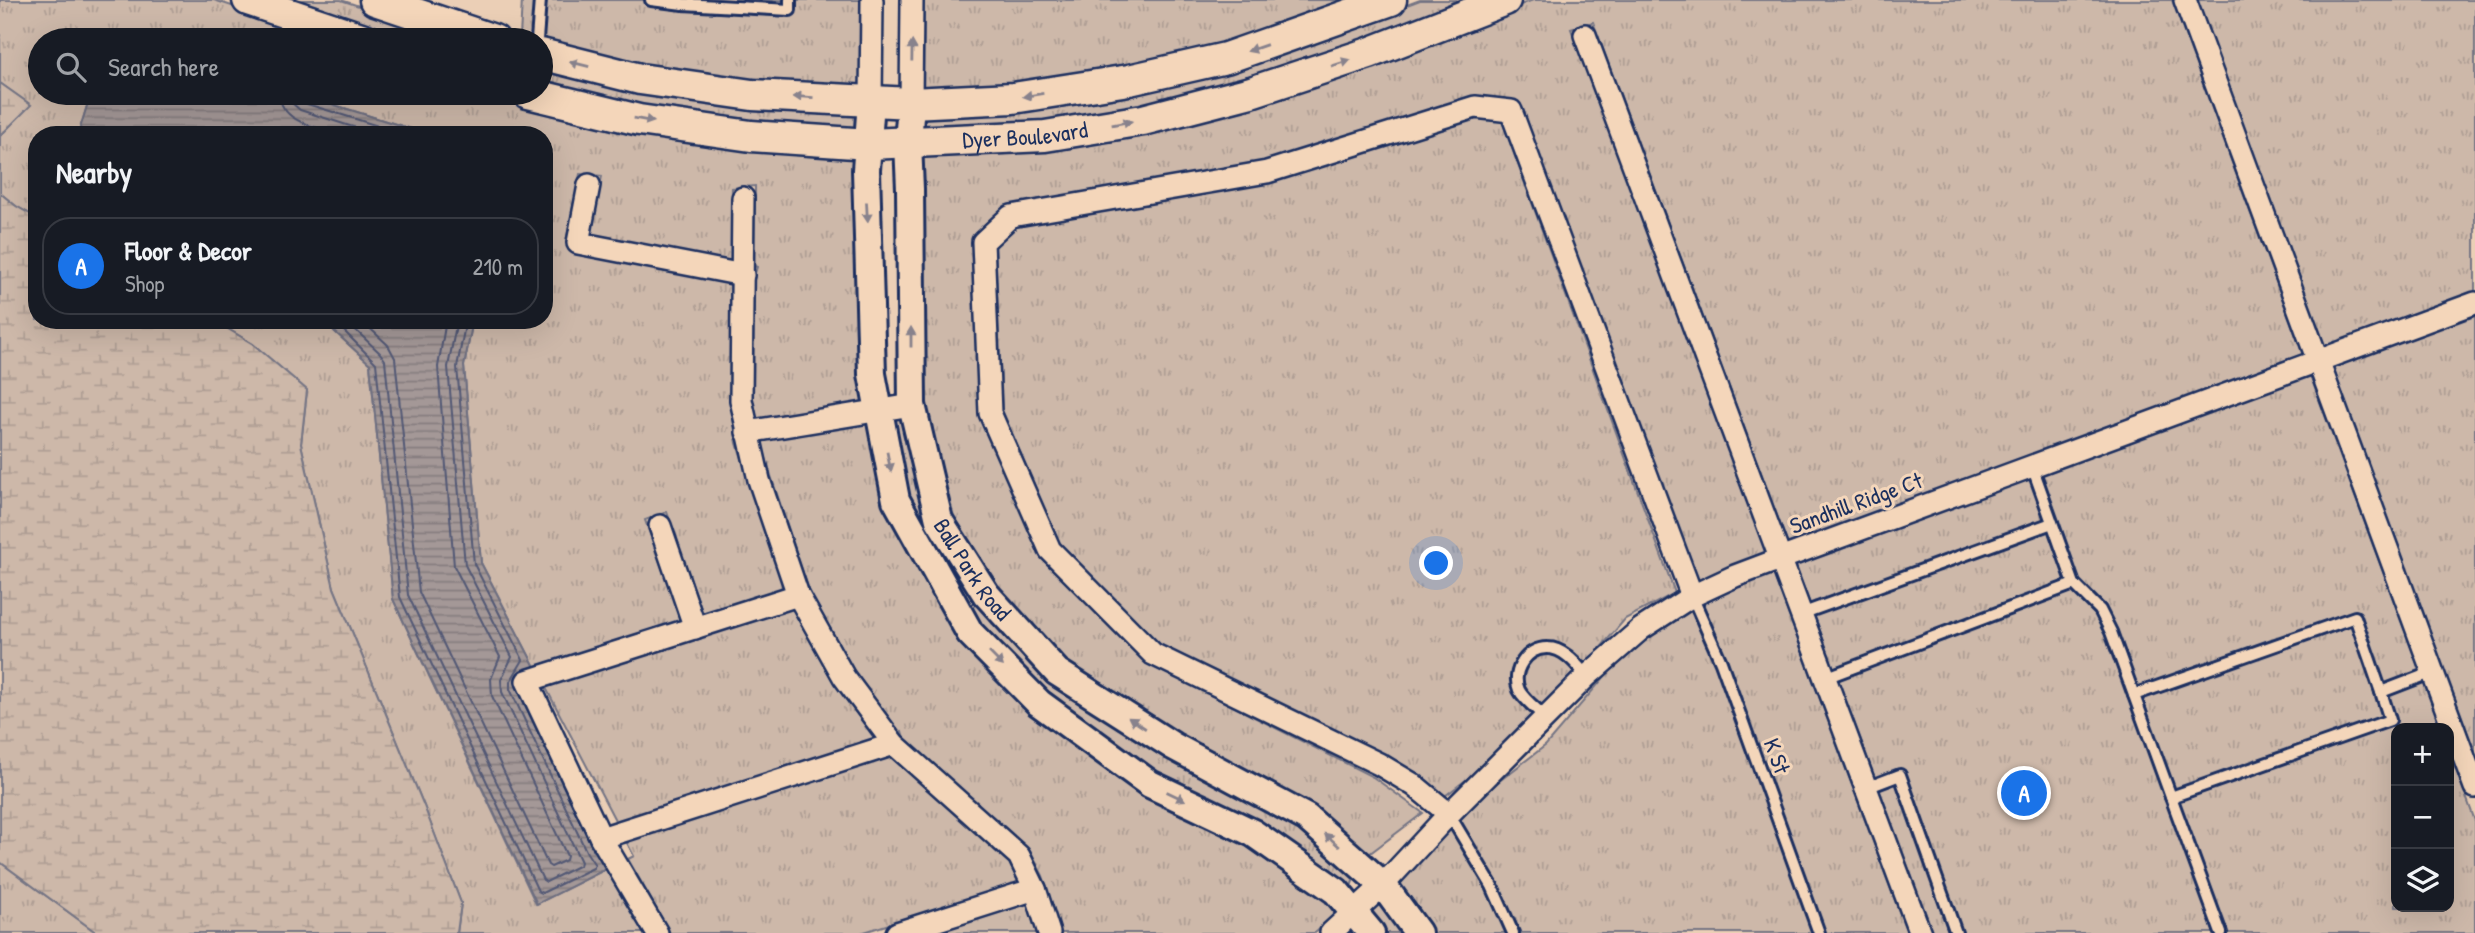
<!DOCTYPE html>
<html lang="en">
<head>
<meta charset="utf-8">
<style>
	:root { --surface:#171b24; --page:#242831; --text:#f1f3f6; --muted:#9ea1a6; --line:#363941; --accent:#1a73e8 }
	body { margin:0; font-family:"Patrick Hand",sans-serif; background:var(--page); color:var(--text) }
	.controls { position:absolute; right:21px; bottom:21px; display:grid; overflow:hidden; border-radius:14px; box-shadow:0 7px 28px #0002 }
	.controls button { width:63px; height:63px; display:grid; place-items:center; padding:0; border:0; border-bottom:2px solid var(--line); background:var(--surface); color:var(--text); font:35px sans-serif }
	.you { position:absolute; left:1437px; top:564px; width:24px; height:24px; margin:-18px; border:5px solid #fff; border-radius:50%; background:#1a73e8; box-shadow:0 0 0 10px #1a73e833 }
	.badge { display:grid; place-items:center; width:46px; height:46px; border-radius:50%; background:var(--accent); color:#fff; font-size:23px; font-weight:700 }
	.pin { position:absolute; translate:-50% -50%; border:4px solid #fff; box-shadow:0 2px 7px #0006 }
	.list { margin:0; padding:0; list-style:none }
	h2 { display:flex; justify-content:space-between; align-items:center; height:91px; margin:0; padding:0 28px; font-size:30px }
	h2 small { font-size:23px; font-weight:400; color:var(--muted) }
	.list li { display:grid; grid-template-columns:46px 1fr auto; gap:21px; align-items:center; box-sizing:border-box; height:98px; margin:0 14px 14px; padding:0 14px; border:2px solid var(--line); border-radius:28px }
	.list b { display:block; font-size:26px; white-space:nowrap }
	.list p { margin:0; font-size:23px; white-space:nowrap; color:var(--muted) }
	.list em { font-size:23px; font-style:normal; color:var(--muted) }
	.icon { flex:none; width:38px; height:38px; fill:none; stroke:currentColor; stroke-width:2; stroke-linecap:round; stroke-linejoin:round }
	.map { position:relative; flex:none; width:2475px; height:933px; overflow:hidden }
	.search { position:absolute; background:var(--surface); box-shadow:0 7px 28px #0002; left:28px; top:28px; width:525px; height:77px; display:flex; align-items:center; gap:18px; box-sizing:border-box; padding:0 24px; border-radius:38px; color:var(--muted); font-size:26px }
	.panel { position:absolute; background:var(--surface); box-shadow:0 7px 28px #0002; left:28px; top:126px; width:525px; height:203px; border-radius:28px }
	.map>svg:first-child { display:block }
	.grass { fill:url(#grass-tufts); stroke:#747484; stroke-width:2 }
	.wetland { fill:url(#wetland-marsh); stroke:#747484; stroke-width:2 }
	.water { fill:url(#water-rules); stroke:#6d6e80; stroke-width:2 }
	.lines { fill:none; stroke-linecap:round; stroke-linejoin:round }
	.shore { stroke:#525975; stroke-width:2 }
	.service-casing { stroke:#1b2f5e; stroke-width:16 }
	.minor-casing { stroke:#1b2f5e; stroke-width:26 }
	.tertiary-casing { stroke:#1b2f5e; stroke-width:32 }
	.secondary-casing { stroke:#1b2f5e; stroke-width:35 }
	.service { stroke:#f4d6ba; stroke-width:10 }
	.minor { stroke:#f4d6ba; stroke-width:21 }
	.tertiary { stroke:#f4d6ba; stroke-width:26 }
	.secondary { stroke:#f4d6ba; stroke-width:30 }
	.oneway { fill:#88828c }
	.labels { text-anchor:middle; stroke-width:6; stroke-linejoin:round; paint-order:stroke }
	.street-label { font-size:23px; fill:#1b2f5e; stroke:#f4d6ba }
</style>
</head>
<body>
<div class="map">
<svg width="2475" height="933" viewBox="0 0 2475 933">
	<defs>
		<pattern id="grass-tufts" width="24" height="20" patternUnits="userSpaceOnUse" patternTransform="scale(1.75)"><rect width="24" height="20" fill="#cdb8a9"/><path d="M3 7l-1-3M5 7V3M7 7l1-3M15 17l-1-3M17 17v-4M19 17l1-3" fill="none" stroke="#af9e94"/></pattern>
		<pattern id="wetland-marsh" width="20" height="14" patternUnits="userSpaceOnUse" patternTransform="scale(1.75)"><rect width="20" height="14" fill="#cdb8a9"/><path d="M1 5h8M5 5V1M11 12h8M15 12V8" fill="none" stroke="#af9e94"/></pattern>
		<pattern id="water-rules" width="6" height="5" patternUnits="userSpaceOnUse" patternTransform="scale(1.75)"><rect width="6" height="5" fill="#a49897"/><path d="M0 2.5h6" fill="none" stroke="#857c7e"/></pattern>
	</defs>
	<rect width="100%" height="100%" fill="#ebcfb6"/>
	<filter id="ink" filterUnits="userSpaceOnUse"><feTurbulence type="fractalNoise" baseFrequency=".0143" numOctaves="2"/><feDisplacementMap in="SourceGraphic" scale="14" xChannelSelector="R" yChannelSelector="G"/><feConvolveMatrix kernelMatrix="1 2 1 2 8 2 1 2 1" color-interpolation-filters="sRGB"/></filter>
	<g filter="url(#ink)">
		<g class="grass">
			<polygon points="0,0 214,0 333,40 127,40 110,35 108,40 40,40 40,93 91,93 78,135 37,135 37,218 16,206 0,193 0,136 30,105 0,83"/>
			<polygon points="282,0 341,0 461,40 402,40"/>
			<polygon points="522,0 860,0 860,90 754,84 643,68 541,40 520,37"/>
			<polygon points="924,0 1362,0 1224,48 1013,87 923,92"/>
			<polygon points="1420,0 1455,0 1434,16 1248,82 1044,126 920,132 922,113 1362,22"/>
			<path d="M1533 0H2172L2303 355 1788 545 1593 22 1571 29 1766 553 1730 566 1696 583 1522 107 1513 101 1264 162 1010 206C996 212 978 229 972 243L979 414 1041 558 1147 663 1373 777 1423 813 1369 854 1314 809 1180 737 1065 664 996 588 950 516 923 403 920 153 1045 147 1446 34Z"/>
			<polygon points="2197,0 2475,0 2475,292 2325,347"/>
			<polygon points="541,66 859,111 858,132 753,125 642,109 541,85"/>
			<polygon points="296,93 488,93 636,130 856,154 865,402 757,420 753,398 754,276 757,267 754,266 755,186 732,188 731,262 591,234 602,176 580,174 566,241 575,253 731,283 730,400 737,443 784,589 703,614 667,512 645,520 681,621 535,667 481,563 464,366 473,320 544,320 544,135 431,135"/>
			<polygon points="1475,118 1502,121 1675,593 1625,619 1531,730 1441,799 1386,759 1160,645 1060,545 1002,410 995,245 1016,226 1268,183"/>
			<polygon points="2475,314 2475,753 2332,367"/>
			<polygon points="213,320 322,320 370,364 393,599 536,904 606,869 644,933 457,933 461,903 424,806 334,588 301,444 307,391 253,344"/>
			<polygon points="2310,375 2441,728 2396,728 2396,907 2449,907 2449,750 2475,821 2475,933 1933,933 1795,564"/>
			<polygon points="902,417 926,515 923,517 930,533 933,532 977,602 1300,827 1356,872 1350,890 1157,775 1048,695 980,626 908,496 893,418"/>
			<polygon points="869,422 961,640 1327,899 1339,912 1315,933 1061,933 1043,876 1030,851 904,738 902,731 899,732 855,672 809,591 771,476 761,440"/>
			<polygon points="1773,573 1907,933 1432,933 1384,870 1546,745 1642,633 1739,585"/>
			<polygon points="792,608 834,683 875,739 616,822 545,686"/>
			<polygon points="890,756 1009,862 1019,883 861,933 670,933 628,859 634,856 626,841"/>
			<polygon points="0,862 97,933 0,933"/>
			<polygon points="1373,893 1403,933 1386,933 1367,910"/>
			<polygon points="1027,903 1037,933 931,933"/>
		</g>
		<g class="wetland">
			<polygon points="0,83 31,105 0,136"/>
			<polygon points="0,193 16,206 37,218 37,320 213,320 253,344 307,390 301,444 334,588 424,806 461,903 457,933 97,933 0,862"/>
		</g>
		<g class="water">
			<polygon points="91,93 296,93 431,135 78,135"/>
			<polygon points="322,320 473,320 464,366 481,563 535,667 524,671 516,686 594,851 596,851 606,869 537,904 393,599 370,364"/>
		</g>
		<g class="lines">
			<g class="shore">
				<path d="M279 93C281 124 318 127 342 135"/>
				<polyline points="290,93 292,103 300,110 378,135"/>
				<polyline points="299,93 300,99 304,103 407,135"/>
				<polyline points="333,320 376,363 400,597 538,891 542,893 593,868 595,865 587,853 510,689 510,682 523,660 474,564 457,367 466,320"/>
				<polyline points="345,320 380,353 385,360 408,595 543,880 546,882 580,865 581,862 502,692 501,680 512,657 465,565 448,367 457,320"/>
				<polyline points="361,320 388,345 395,358 419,592 548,865 551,867 566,860 567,856 492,696 491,679 500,657 454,566 438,367 446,320"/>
			</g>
			<g class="service-casing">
				<g id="service">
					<polyline points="651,0 683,4 790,10 790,0"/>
					<polyline points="537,40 540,0"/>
					<polyline points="2032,466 2074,584 2100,610 2111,632 2171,797"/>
					<polyline points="1692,596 1721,662 1819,933"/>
					<polyline points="1801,614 2052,523"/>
					<polyline points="1825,678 2074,584"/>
					<polyline points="2134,695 2355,617 2381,692"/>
					<path d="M1545 717C1537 709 1524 700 1519 690 1511 671 1527 647 1548 648 1564 648 1577 665 1587 676"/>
					<polyline points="1866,788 1900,775 1956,933"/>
					<polyline points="1449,814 1492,886 1513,933"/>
					<polyline points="2221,933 2171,797 2390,720 2381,692 2433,672"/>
				</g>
			</g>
			<g class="minor-casing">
				<g id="minor">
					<polyline points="2185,0 2475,787"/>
					<polyline points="1585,35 1920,933"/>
					<polyline points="871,101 872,0"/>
					<polyline points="911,103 912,0"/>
					<polyline points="589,185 578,243 743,275"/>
					<polyline points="743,198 741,400 759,480 798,595 844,677 894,744 1019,856 1035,889 1049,933"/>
					<polyline points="747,432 912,405"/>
					<polyline points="660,526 695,628"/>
					<polyline points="1449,814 1414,785 1379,764 1153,654 1050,550 990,413 983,242 1011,216 1267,172 1475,107 1511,111 1692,596"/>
					<polyline points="601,838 894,744"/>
					<polyline points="657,933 601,838 527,681 798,595"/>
					<polyline points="897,933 1035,889"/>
					<polyline points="1331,933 1383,885 1449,814 1587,676 1641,629 1692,596 1735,576 1780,559 2475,303"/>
				</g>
			</g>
			<g class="tertiary-casing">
				<g id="tertiary">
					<polyline points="871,101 866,170 872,374 896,500 970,633 1039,703 1150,784 1253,833 1336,891 1371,933"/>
					<path id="s1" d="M911 103 908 143 910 189 912 405 939 520 986 594 1057 672 1173 746 1307 818 1383 885 1418 933"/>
				</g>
			</g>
			<g class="secondary-casing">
				<g id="secondary">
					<polyline points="248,0 367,40"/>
					<polyline points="375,0 494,40"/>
					<polyline points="541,54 640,79 752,95 911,103 1013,98 1129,80 1226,58 1391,0"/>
					<path id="s2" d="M528 93 639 120 751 136 869 144 1045 136 1143 120 1251 92 1369 53 1505 0"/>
				</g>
			</g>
			<use href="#service" class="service"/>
			<use href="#minor" class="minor"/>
			<use href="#tertiary" class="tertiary"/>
			<use href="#secondary" class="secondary"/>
		</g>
		<defs><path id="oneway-solid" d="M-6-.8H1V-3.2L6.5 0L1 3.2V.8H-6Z" transform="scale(1.75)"/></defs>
		<g class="oneway">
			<use href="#oneway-solid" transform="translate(1257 48) rotate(161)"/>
			<use href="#oneway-solid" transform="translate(912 51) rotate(-89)"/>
			<use href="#oneway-solid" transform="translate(1341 63) rotate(-18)"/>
			<use href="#oneway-solid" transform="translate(579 64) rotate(-166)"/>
			<use href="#oneway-solid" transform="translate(1033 95) rotate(171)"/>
			<use href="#oneway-solid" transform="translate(803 97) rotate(-177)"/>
			<use href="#oneway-solid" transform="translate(644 120) rotate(10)"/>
			<use href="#oneway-solid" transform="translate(1122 123) rotate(-10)"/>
			<use href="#oneway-solid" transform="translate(867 212) rotate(87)"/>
			<use href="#oneway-solid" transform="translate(911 337) rotate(-90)"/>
			<use href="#oneway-solid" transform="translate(889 462) rotate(79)"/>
			<use href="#oneway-solid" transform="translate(996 659) rotate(45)"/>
			<use href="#oneway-solid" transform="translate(1137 723) rotate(-147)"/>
			<use href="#oneway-solid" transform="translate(1176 796) rotate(26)"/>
			<use href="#oneway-solid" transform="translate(1332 840) rotate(-138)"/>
		</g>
	</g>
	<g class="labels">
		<g class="street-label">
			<text dy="8" stroke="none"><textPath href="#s2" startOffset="502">Dyer Boulevard</textPath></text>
			<text transform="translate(1856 503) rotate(-20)" y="8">Sandhill Ridge Ct</text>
			<text dy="8" stroke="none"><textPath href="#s1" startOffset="480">Ball Park Road</textPath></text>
			<text transform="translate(1777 756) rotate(70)" y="8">K St</text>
		</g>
	</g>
</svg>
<div class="controls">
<button>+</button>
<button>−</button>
<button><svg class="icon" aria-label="layers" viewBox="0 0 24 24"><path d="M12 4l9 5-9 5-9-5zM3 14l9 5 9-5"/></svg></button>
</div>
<div class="you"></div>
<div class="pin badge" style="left:2024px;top:793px">A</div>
<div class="search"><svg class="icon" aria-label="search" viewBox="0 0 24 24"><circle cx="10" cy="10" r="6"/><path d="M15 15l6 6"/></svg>Search here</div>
<section class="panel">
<h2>Nearby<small></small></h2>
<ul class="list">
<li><span class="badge">A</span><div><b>Floor &amp; Decor</b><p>Shop</p></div><em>210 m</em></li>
</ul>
</section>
</div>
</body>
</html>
